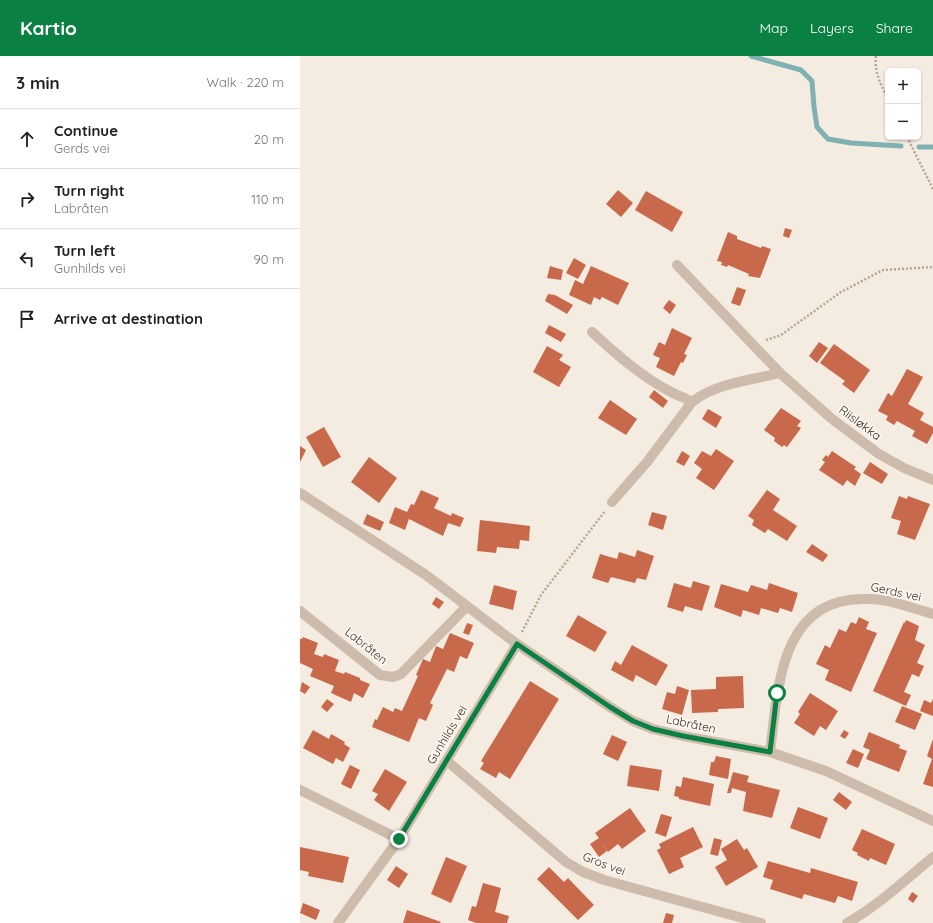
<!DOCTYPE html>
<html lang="en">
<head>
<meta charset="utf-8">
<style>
	:root { --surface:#fff; --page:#f2f2f2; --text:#202124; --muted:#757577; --line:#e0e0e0; --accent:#0b8043 }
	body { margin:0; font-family:Quicksand,sans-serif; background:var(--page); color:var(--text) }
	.controls { position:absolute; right:12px; top:12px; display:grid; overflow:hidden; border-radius:6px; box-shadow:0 1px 3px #0004 }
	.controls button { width:36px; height:36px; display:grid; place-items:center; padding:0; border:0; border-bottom:1px solid var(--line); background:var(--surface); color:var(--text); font:20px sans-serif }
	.stop { position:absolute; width:12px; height:12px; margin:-9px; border:3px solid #0b8043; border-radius:50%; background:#fff }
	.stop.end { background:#0b8043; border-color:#fff; box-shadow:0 1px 4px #0008 }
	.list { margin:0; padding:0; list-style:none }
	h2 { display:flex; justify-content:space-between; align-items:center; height:52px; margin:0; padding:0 16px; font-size:17px }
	h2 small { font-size:13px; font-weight:400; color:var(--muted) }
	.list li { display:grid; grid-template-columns:26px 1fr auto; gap:12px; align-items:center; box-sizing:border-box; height:60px; padding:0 16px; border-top:1px solid var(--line) }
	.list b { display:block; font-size:15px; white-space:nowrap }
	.list p { margin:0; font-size:13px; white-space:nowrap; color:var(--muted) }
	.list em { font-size:13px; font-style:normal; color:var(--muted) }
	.icon { flex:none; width:22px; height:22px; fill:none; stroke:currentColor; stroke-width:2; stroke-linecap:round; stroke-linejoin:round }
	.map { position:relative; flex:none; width:633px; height:867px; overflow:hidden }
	header { display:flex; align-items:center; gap:24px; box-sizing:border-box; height:56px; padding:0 20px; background:var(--accent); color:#fff }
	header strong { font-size:19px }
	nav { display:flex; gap:22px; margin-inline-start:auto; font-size:14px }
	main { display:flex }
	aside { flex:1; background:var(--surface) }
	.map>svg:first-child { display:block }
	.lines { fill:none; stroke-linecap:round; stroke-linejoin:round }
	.stream { stroke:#7fb0b2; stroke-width:5 }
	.building { fill:#c8694b }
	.path { stroke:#b9a596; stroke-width:2.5; stroke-dasharray:2 2; stroke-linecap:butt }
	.street { stroke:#cdbbac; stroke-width:10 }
	.route { stroke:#0b8043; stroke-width:5 }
	.labels { text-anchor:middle; stroke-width:4; stroke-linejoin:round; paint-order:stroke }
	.street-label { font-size:12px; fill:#3b302b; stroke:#fbf5ee }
</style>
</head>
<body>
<header>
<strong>Kartio</strong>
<nav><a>Map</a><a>Layers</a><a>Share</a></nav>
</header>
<main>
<aside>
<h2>3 min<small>Walk · 220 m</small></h2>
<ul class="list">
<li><svg class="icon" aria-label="ahead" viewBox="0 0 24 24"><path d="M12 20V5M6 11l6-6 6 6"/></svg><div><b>Continue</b><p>Gerds vei</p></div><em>20 m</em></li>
<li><svg class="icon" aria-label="right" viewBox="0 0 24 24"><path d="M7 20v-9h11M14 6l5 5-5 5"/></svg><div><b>Turn right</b><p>Labråten</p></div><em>110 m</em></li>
<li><svg class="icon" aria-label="left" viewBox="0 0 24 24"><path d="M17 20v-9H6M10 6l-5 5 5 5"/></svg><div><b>Turn left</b><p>Gunhilds vei</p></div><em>90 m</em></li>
<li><svg class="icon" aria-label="arrive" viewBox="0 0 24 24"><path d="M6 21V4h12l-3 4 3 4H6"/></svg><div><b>Arrive at destination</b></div></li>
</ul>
</aside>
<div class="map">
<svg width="633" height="867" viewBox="0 0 633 867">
	<rect width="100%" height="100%" fill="#f4ebe1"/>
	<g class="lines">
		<g class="stream">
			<polyline points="451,0 501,14 512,25 514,51 517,71 528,83 551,87 601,90"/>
			<polyline points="619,91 633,91"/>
		</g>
	</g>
	<g class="building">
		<polygon points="318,134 333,147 321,161 306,148"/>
		<polygon points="346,135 383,156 372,176 335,154"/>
		<polygon points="485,172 492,174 489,182 483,180"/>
		<polygon points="428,176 437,180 437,183 461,192 462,190 471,193 460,222 448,220 449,218 428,209 427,211 421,209 422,206 417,205"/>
		<polygon points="274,202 286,209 278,223 266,217"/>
		<polygon points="250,210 263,214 261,224 247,222"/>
		<polygon points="291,210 329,227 318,249 302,241 300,244 294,241 291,249 269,239 275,224 283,228"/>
		<polygon points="437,231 446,234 440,250 431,247"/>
		<polygon points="248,238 255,239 273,249 267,258 245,245"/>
		<polygon points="369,244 376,249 370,258 363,252"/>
		<polygon points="249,269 266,278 261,286 245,277"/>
		<polygon points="372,272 392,282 384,298 387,299 383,307 381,306 374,320 356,311 360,302 353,299 359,286 365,289"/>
		<polygon points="519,286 528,292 517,307 509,300"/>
		<polygon points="534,288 570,314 554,337 542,328 545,325 520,307"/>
		<polygon points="247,290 263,299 259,304 271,311 259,331 233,316"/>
		<polygon points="607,313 623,321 608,348 624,357 620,364 633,371 633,377 627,388 612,380 615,375 597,365 594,369 586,364 588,360 578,355 588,337 592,340"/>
		<polygon points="354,334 368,345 363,352 349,341"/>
		<polygon points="310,344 337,363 326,379 298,362"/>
		<polygon points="481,352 501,365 497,370 501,372 487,391 484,389 482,391 474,385 475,382 464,374"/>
		<polygon points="408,353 422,361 416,372 402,363"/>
		<polygon points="24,371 41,401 23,411 6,381"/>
		<polygon points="0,390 6,394 0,406"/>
		<polygon points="416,393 434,405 414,434 396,422 402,413 394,407 402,395 411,400"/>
		<polygon points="382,395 390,400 384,410 376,406"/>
		<polygon points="532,395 556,411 554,413 561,418 555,430 547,424 543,430 519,414 525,406 522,404 526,399 528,401"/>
		<polygon points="69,401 97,422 79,447 51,426"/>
		<polygon points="570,406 588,418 582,428 563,417"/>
		<polygon points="121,434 139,442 134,452 151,460 152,457 164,462 160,471 148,467 143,480 109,463 105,474 89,467 95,451 107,456 111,448 114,449"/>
		<polygon points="467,434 480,443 473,454 497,470 487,485 468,473 465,477 452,469 454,464 448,460"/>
		<polygon points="599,440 607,443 608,440 630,448 615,484 597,478 601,465 591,462"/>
		<polygon points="352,456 367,460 363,474 348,469"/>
		<polygon points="67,458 84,466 80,475 63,468"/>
		<polygon points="180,464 230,470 229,485 220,484 219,493 197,491 196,497 177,495"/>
		<polygon points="512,488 528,499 523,506 506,496"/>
		<polygon points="337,494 354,500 346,524 337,522 335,527 311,521 308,527 292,522 300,498 317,503 319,496 335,501"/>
		<polygon points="393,525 410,530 402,555 385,550 383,556 367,551 374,527 391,532"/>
		<polygon points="469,527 498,537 492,556 480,552 478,557 461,552 459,559 443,554 441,561 414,551 421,528 448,536 451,529 467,534"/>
		<polygon points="194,529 217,535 213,554 189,548"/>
		<polygon points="136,541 144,546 139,553 132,548"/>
		<polygon points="278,559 307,576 295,596 266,580"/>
		<polygon points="559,561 569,566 566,573 577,577 551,636 525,624 529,614 516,608 525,589 530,592 539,573 546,576 551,566 556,568"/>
		<polygon points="606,564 619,570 615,584 625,589 617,607 624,610 619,621 612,618 604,636 611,639 606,650 573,635 604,566 605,567"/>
		<polygon points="167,567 173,569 169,579 163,577"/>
		<polygon points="150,577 174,587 167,603 160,600 154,616 147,613 130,647 133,649 126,665 119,662 109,686 72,671 75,663 77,664 83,651 93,656 95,652 102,655 118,620 116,619 123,603 130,606 136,590 143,593"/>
		<polygon points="3,581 18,587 14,598 23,601 24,598 39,604 35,615 44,618 45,616 60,622 60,624 70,628 63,642 54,637 51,646 31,637 34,630 10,620 13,613 0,607 0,583 2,583"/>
		<polygon points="332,589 368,609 356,630 336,619 333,626 311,614 315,605 321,609"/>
		<polygon points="443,620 444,652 418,653 418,656 392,657 391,634 416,633 416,621"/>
		<polygon points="230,625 259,643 210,723 199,716 196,722 180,713 184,707 181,705"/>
		<polygon points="2,626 10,631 5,638 0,635"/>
		<polygon points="377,630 389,634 382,659 362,653 367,636 375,638"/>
		<polygon points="510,637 538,655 526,674 520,670 514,680 494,667 500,658 498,656"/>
		<polygon points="27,643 34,648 27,656 21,651"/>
		<polygon points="633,643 633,660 620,655 624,644 631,647"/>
		<polygon points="602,650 622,658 615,674 595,666"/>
		<polygon points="13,674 29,683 31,678 45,686 44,688 50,692 43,706 36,702 33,708 3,692"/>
		<polygon points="544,674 549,677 545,683 540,680"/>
		<polygon points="569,676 600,689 599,692 607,695 599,716 566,703 570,694 563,691"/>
		<polygon points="312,679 327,686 318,705 303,698"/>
		<polygon points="633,683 633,731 623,728 632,703 627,700"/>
		<polygon points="553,693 564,698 558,712 546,707"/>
		<polygon points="416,700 431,703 428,723 409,719 411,706 414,706"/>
		<polygon points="50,709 60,714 51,733 41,728"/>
		<polygon points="330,709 362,714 359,735 327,730"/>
		<polygon points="85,713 107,726 89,755 74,744 78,738 72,735"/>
		<polygon points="433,716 449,720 447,726 480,734 472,762 443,755 446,736 432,732 431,737 427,737"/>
		<polygon points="383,721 414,728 410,750 379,743 379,741 374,740 376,730 381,731"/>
		<polygon points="539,736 552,746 546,754 533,744"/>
		<polygon points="498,751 528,762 520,783 490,772"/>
		<polygon points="330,752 346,775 322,793 318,788 308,796 301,785 307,795 299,801 290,788 299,782 295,777"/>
		<polygon points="361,758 372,761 366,781 355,777"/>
		<polygon points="393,771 403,791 380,802 384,811 369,818 357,794 361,792 359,788"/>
		<polygon points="562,773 595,788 586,809 570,802 569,805 557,799 558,797 552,794"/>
		<polygon points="414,782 422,784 418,800 410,798"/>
		<polygon points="437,783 444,794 447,792 458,811 426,830 415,811 427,804 421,793"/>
		<polygon points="0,791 49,801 43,827 8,820 9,816 0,814"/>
		<polygon points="146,801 167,810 151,847 131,838"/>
		<polygon points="468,805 510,817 511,812 558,826 552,845 538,840 535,847 504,838 502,843 470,833 473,824 463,821"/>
		<polygon points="96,810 108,818 99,832 87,824"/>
		<polygon points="249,811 264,826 268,822 294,849 278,864 237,823"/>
		<polygon points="183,827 201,832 195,856 209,860 207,867 176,867 168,864 172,850 176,851"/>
		<polygon points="612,836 618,840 613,847 608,843"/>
		<polygon points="3,847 20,854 16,864 0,857"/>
		<polygon points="107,854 141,866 140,867 103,867"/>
		<polygon points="366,857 374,859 372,867 363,867"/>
	</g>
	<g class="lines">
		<g class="path">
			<path d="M576 0C574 16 581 29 588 43"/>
			<polyline points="607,81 633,133"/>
			<polyline points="466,284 481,279 541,236 583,214 633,211"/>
			<polyline points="222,576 241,539 305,455"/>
		</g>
		<g class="street">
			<polyline points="377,209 480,317 532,363 579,398 604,412 633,424"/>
			<path d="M292 276C316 298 343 322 373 337 379 340 386 342 392 346"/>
			<polyline points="0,437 126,519 217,588 310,651 333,665 353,673 383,680 470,696 526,715 633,765"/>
			<path d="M312 446 347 406 392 346C416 327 452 324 480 317"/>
			<polyline points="0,555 80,619 93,621 101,618 167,550"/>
			<path d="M470 696C478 632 480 539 568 543 590 543 612 552 633 558"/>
			<polyline points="147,705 266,806 283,816 304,824 461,867"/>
			<polyline points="0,734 99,783"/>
			<polyline points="38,867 99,783 217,588"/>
			<path d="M547 867C579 849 605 824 633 801"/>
		</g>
	</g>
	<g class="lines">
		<polyline class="route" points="99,783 217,588 310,651 333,665 353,673 383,680 470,696 477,637"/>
	</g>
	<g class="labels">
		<g class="street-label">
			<text transform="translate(560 367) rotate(37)" y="4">Riisløkka</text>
			<text transform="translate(596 536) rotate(12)" y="4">Gerds vei</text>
			<text transform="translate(66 590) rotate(39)" y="4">Labråten</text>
			<text transform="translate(391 668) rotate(12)" y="4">Labråten</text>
			<text transform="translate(147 679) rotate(-59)" y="4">Gunhilds vei</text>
			<text transform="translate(304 808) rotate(21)" y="4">Gros vei</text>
		</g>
	</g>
</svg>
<div class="controls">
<button>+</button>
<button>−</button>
</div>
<div class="stop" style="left:477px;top:637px"></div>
<div class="stop end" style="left:99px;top:783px"></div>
</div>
</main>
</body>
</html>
